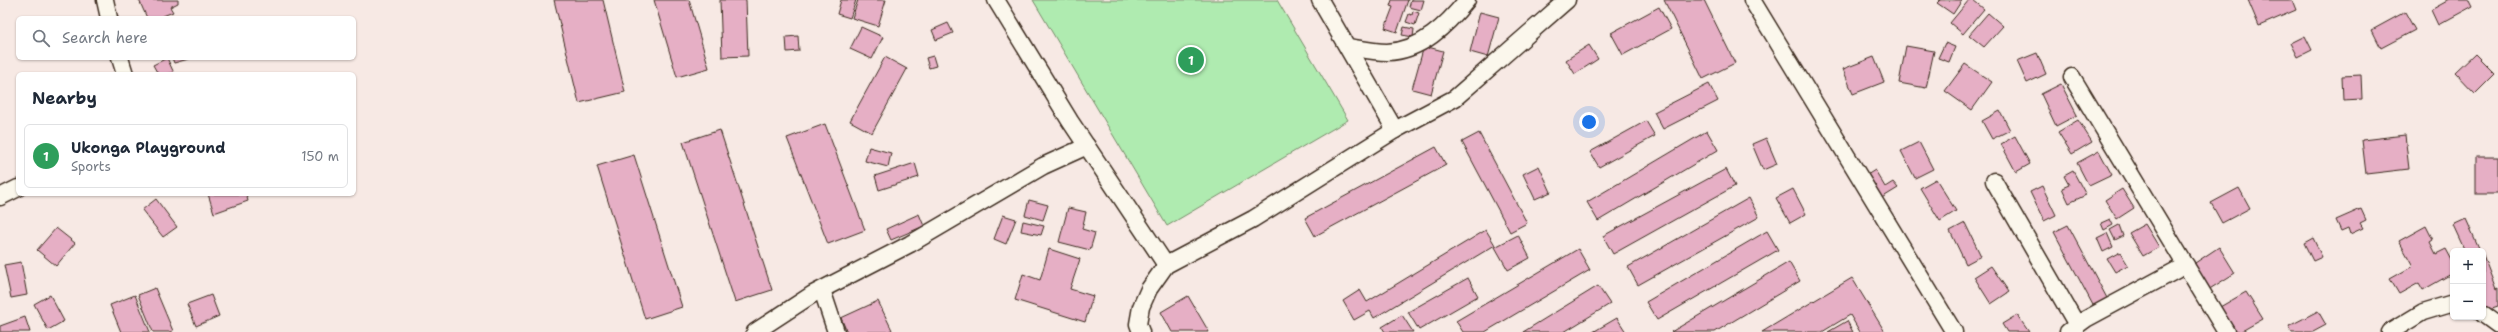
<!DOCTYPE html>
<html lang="en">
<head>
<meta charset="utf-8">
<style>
	:root { --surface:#fff; --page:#f6f6f7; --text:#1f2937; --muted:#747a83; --line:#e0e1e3; --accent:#b45309 }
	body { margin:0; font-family:"Shantell Sans",sans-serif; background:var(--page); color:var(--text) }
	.controls { position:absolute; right:12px; bottom:12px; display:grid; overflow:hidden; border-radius:6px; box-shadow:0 1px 3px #0004 }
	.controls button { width:36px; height:36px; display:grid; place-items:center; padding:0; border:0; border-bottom:1px solid var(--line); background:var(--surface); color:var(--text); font:20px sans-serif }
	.you { position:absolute; left:1589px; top:122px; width:14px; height:14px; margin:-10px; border:3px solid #fff; border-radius:50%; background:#1a73e8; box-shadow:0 0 0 6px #1a73e833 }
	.badge { display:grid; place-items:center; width:26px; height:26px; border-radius:50%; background:var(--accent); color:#fff; font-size:13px; font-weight:700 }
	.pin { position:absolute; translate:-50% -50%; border:2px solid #fff; box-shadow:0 1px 4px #0006 }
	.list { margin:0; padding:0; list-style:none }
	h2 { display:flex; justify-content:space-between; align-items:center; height:52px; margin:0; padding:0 16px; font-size:17px }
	h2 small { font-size:13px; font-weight:400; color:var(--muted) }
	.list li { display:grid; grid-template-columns:26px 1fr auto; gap:12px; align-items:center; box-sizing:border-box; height:64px; margin:0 8px 8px; padding:0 8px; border:1px solid var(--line); border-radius:6px }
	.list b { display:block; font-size:15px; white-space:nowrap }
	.list p { margin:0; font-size:13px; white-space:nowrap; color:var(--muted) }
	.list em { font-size:13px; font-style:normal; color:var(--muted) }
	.icon { flex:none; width:22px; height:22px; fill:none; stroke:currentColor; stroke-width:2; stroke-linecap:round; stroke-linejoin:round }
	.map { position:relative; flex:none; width:2498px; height:332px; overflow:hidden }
	.search { position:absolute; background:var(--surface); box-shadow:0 1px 3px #0004; left:16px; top:16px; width:340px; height:44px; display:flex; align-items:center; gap:10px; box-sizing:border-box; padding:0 14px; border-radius:6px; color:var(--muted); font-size:15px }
	.panel { position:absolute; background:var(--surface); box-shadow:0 1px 3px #0004; left:16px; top:72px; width:340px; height:124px; border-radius:6px }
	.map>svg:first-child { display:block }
	.green { fill:#afebb0; stroke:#758a67 }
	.building { fill:#e6afc5; stroke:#3b2a1e }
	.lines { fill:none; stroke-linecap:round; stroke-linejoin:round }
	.minor-casing { stroke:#3b2a1e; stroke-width:19 }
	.minor { stroke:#fbf7ec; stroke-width:16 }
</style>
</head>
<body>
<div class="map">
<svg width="2498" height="332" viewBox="0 0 2498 332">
	<rect width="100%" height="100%" fill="#f7e9e4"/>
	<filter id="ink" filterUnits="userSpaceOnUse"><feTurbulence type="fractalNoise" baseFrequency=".025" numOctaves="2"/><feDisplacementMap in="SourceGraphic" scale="8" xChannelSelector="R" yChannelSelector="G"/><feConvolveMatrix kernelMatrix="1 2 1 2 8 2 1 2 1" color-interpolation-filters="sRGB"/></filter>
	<g filter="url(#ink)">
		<polygon class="green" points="1033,0 1277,0 1348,120 1167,226"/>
		<g class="building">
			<polygon points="139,0 178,0 178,3 170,7 173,12 158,18 147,18"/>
			<polygon points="554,0 603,0 625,92 579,103"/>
			<polygon points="654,0 689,0 709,68 677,77"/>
			<polygon points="720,0 746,0 748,56 722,57"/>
			<polygon points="841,0 856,0 850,18 837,14"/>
			<polygon points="858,0 886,0 878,26 852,18"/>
			<polygon points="1392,0 1408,0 1397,32 1385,28 1393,7 1390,6"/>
			<polygon points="1411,0 1424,0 1421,10 1409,7"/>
			<polygon points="1664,0 1704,0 1735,63 1703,79"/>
			<polygon points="1940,0 1962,0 1953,14 1937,3"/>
			<polygon points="1969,0 1973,0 1984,9 1963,34 1950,23"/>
			<polygon points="2248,0 2292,0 2296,10 2259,26"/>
			<polygon points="2449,0 2470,0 2473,6 2438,25 2431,10"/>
			<polygon points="1659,7 1671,29 1623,55 1611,33"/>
			<polygon points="1413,11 1419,13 1415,25 1406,22 1409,14 1412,15"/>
			<polygon points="1480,12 1499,17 1488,57 1470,52"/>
			<polygon points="2405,12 2415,30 2381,48 2372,30"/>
			<polygon points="1988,13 2003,26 1984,47 1969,35"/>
			<polygon points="948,23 953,33 936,40 932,30"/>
			<polygon points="861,27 883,37 872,59 850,49"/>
			<polygon points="1404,27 1414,29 1413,37 1402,35"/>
			<polygon points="798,36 799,51 787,52 786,37"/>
			<polygon points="2305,36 2312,50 2298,57 2291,43"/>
			<polygon points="1945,43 1955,47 1949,62 1938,58"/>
			<polygon points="1589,45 1598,59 1575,74 1566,60"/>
			<polygon points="1424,46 1443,51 1431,94 1412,89"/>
			<polygon points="1906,46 1934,51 1926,88 1899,83"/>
			<polygon points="2037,53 2046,74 2027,83 2017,61"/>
			<polygon points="2475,54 2495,74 2475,94 2455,73"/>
			<polygon points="933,56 936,66 929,68 926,58"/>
			<polygon points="885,57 907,69 872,133 850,121"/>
			<polygon points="1874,57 1884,82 1853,94 1843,69"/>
			<polygon points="167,58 174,73 158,74 153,65"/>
			<polygon points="172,58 192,58 174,63"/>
			<polygon points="1965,64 1992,82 1972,110 1945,91"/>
			<polygon points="2361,75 2362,99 2343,100 2342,76"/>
			<polygon points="1709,84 1718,101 1663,129 1654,112"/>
			<polygon points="2061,84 2077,115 2056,126 2041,94"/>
			<polygon points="2000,111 2010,130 1992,139 1982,121"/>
			<polygon points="2078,120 2092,142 2072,154 2058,132"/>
			<polygon points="1646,121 1655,136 1599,167 1590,152"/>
			<polygon points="825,124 865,230 828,244 787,138"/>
			<polygon points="720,130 772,290 735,302 683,142"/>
			<polygon points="1707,131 1718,150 1598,221 1587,202"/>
			<polygon points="1479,133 1527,223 1510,232 1462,142"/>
			<polygon points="2405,135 2409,169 2366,174 2362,140"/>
			<polygon points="2015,136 2030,164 2016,172 2001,144"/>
			<polygon points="1766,138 1777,164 1763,170 1752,144"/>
			<polygon points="1919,142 1933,169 1915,178 1901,151"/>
			<polygon points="869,147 891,153 888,167 865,161"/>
			<polygon points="1436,147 1446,165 1315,236 1305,218"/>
			<polygon points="2099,151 2112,175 2089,186 2077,163"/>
			<polygon points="634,155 682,307 645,319 597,166"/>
			<rect x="2476" y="157" width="22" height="37"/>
			<polygon points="915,163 919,177 879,190 875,176"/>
			<polygon points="1539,166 1551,192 1535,199 1523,174"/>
			<polygon points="1726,169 1735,186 1613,254 1603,236"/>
			<polygon points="1875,170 1885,187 1893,182 1898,188 1880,199 1867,175"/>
			<polygon points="2073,171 2086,195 2069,203 2062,188 2069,185 2064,176"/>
			<polygon points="1936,179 1956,211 1940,221 1920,188"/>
			<polygon points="2042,186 2056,215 2044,221 2030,192"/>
			<polygon points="2239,188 2250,208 2222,223 2211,203"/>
			<polygon points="1793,189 1806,214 1790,223 1776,198"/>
			<polygon points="2122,189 2134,208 2117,219 2105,200"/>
			<polygon points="208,194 246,194 248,201 214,213"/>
			<polygon points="1749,198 1759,217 1638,285 1628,267"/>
			<polygon points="156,199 177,227 163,237 142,210"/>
			<polygon points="1029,200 1048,205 1043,220 1025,215"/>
			<polygon points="1068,208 1086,212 1082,229 1095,233 1090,250 1059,242"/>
			<polygon points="2361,209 2366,220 2360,223 2363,228 2350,234 2348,228 2341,231 2336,220"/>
			<polygon points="919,214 924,226 891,240 886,229"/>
			<polygon points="1003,215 1016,219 1006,244 994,239"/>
			<polygon points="2110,219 2113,225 2104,230 2101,223"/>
			<polygon points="2466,219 2479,248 2473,251 2465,251 2453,225"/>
			<polygon points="1023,221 1044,226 1041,235 1021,231"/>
			<polygon points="1965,223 1981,256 1966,264 1950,231"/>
			<polygon points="2145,224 2159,247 2143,256 2129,233"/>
			<polygon points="2068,225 2108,300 2094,307 2054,232"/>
			<polygon points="2119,225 2123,236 2115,240 2110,230"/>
			<polygon points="2426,226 2433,240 2430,242 2436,254 2446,249 2453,262 2453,273 2423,290 2419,283 2399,294 2390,279 2413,266 2399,241"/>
			<polygon points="56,228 75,243 56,266 37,250"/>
			<polygon points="1486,230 1495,245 1374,318 1370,311 1354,320 1343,301 1360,290 1367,302"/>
			<polygon points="1767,231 1778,250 1657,320 1646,302"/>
			<polygon points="2107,233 2113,247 2103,252 2097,238"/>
			<polygon points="1518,235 1530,258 1508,270 1495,247"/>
			<polygon points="2313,238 2322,257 2313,261 2304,243"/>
			<polygon points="2219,247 2235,273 2208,290 2192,265"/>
			<polygon points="1049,249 1080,259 1070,289 1093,296 1085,322 1015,300 1023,274 1040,280"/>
			<polygon points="1578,249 1590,270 1485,332 1463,332 1456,321"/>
			<polygon points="2120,252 2128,265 2115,272 2107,259"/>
			<polygon points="2483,255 2496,289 2498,288 2498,307 2483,312"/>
			<polygon points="21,262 27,295 11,298 4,265"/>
			<polygon points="1789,262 1800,281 1715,332 1671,332"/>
			<polygon points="1991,266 2009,292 1991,304 1974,277"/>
			<polygon points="1468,278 1478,296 1419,330 1408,312"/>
			<polygon points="1852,278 1885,332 1860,332 1850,315 1822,332 1762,332"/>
			<polygon points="1598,286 1610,304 1564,332 1523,332"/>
			<polygon points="155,288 173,331 169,332 153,332 138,295"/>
			<polygon points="2246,292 2263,319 2240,332 2235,332 2220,307"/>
			<polygon points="50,295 64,321 48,330 34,304"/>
			<polygon points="135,295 150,332 121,332 110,305"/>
			<polygon points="211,295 219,316 196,326 187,304"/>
			<polygon points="1188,296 1209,332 1172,332 1161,312"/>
			<polygon points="878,301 892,330 887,332 847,332 841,318"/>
			<polygon points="2318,311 2326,325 2313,332 2292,332 2289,326"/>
			<polygon points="1402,315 1413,332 1385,332 1382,327"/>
			<polygon points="2017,315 2029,332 2007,332 2002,324"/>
			<polygon points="25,317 30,332 0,332 0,326"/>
			<polygon points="1617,318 1626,332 1593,332"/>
			<polygon points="1847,321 1853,332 1828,332"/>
		</g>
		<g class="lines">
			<g class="minor-casing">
				<g id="minor">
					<polyline points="105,0 109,18"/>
					<polyline points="996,0 1070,121 1166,265"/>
					<polyline points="1320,0 1395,130"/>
					<polyline points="1752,0 1954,332"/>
					<path d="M1348 47C1360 49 1374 52 1387 52 1421 51 1447 25 1467 0"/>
					<polyline points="120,58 125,74"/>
					<polyline points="2072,77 2226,332"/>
					<polyline points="1994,181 2077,325"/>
					<polyline points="0,197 18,188"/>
					<polyline points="822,290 836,332"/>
					<polyline points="2483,314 2498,325"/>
					<polyline points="755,332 813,294 910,244 1043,166 1087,146"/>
					<polyline points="1141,332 1138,324 1141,307 1149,289 1166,265 1253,219 1395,130 1455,98 1567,0"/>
					<polyline points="2068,332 2086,319 2186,265"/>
					<polyline points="2390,332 2423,312 2453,303"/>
				</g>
			</g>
			<use href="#minor" class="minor"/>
		</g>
	</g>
</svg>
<div class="controls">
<button>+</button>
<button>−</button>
</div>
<div class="you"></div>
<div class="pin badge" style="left:1191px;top:60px;background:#2e9e5b">1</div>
<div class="search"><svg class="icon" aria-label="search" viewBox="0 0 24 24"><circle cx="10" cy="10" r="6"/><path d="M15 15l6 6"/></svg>Search here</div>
<section class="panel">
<h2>Nearby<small></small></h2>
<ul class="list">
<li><span class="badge" style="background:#2e9e5b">1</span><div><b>Ukonga Playground</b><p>Sports</p></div><em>150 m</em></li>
</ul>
</section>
</div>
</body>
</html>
